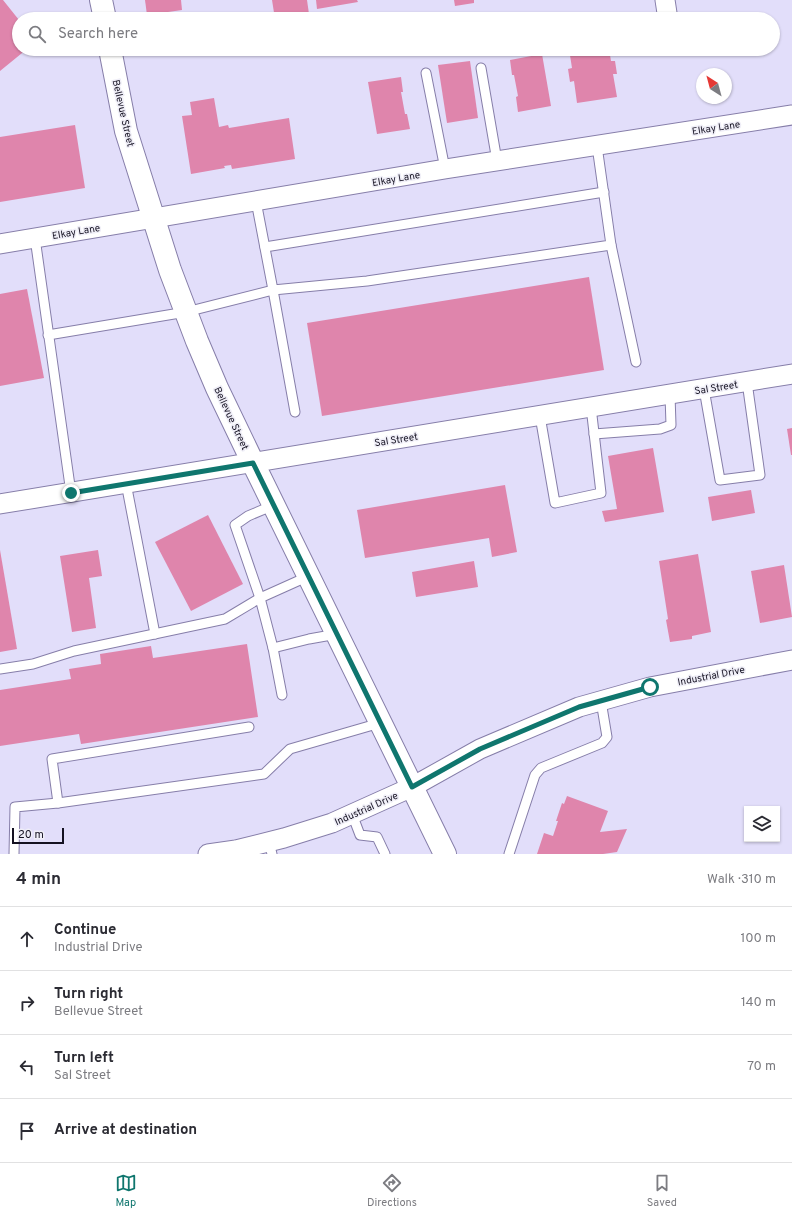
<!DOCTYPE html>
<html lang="en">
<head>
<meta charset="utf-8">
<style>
	:root { --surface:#fff; --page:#f7f7f7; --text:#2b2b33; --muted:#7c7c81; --line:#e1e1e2; --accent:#0f766e }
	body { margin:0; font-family:Overpass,sans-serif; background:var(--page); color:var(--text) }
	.controls { position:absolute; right:12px; bottom:12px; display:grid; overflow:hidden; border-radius:0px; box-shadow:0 1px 3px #0004 }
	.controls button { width:36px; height:36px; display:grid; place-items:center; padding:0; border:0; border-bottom:1px solid var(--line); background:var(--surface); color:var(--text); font:20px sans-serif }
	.compass { position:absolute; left:696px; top:68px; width:36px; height:36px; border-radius:50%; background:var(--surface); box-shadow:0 1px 3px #0004; rotate:324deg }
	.scale { position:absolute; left:12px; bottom:10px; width:52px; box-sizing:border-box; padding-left:4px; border:2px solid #141121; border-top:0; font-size:11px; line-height:14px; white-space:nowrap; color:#141121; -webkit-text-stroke:3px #efeef7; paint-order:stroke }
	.stop { position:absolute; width:12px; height:12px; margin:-9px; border:3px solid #0f766e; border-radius:50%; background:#fff }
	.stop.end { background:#0f766e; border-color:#fff; box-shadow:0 1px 4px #0008 }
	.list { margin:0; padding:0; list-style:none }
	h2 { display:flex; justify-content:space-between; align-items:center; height:52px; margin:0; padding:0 16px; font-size:17px }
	h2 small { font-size:13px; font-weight:400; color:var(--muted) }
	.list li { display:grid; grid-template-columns:26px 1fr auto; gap:12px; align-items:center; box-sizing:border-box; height:64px; padding:0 16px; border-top:1px solid var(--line) }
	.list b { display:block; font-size:15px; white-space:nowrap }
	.list p { margin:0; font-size:13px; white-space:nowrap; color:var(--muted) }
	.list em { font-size:13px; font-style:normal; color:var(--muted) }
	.icon { flex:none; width:22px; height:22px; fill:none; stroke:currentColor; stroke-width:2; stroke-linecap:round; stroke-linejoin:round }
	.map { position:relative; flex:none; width:792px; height:854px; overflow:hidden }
	.search { position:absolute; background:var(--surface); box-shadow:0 1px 3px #0004; left:12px; right:12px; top:12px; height:44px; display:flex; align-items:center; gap:10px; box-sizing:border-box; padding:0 14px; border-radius:22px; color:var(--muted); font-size:15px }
	.sheet { height:308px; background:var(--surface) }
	nav { display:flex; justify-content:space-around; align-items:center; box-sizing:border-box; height:56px; border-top:1px solid var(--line); background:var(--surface); font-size:11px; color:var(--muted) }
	nav a { display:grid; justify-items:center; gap:2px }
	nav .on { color:var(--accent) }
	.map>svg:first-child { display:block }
	.building { fill:#df85ac }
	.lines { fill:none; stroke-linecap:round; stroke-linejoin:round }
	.service-casing { stroke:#867ea9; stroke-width:11 }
	.minor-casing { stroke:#867ea9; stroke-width:21 }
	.tertiary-casing { stroke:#867ea9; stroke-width:24 }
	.service { stroke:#fff; stroke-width:9 }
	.minor { stroke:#fff; stroke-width:19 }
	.tertiary { stroke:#fff; stroke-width:22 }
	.route { stroke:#0f766e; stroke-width:5 }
	.labels { text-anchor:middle; stroke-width:3; stroke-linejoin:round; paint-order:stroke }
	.street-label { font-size:10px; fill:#141121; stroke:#efeef7 }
</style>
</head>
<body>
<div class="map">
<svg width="792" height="854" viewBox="0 0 792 854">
	<rect width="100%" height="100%" fill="#e2defa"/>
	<g class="building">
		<polygon points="0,0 3,0 19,20 19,49 27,49 0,71"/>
		<polygon points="145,0 181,0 182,10 147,15"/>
		<polygon points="272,0 307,0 309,14 275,19"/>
		<polygon points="316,0 357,0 358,2 317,9"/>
		<polygon points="454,0 474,0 474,3 455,6"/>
		<polygon points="206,13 207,19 187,19 187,16"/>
		<polygon points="390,14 391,19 373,19 373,17"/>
		<polygon points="569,49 609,49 611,61 615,61 617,74 613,74 617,97 577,103 574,81 570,82 568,69 572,68"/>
		<polygon points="542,54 551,106 518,112 516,97 518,96 514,75 512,75 510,60"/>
		<polygon points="470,61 478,118 447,123 438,65"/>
		<polygon points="401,77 403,92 401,92 405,114 407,114 410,129 377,134 368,82"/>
		<polygon points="214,98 219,127 228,125 229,128 289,118 295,159 232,169 231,165 224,166 225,168 191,174 182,116 192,115 190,102"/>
		<polygon points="75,125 85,188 0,202 0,137"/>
		<polygon points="589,277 604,370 322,416 307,323"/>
		<polygon points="27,289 44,378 0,386 0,294"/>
		<polygon points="792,428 792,455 791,455 787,429"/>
		<polygon points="653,448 664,512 605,522 602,511 617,509 608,456"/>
		<polygon points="505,485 517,552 492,557 489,538 365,558 357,510"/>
		<polygon points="751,490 755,513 712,521 708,497"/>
		<polygon points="208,515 243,584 191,611 155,542"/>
		<polygon points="0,550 17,649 0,652"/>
		<polygon points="98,550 102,576 89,578 96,628 72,632 60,556"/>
		<polygon points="698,554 711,632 692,636 692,639 670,642 666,620 668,619 659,561"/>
		<polygon points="474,561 478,587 416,597 412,572"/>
		<polygon points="784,565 792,617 760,623 751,571"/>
		<polygon points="247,644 258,717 81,744 79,734 0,746 0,690 71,679 69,669 101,664 100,654 151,646 153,658"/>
		<polygon points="567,796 608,811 600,832 627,829 617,852 603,854 537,854 544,833 553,836 558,821 556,821 562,803 564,804"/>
	</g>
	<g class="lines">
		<g class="service-casing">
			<g id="service">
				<polyline points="481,68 497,161"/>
				<polyline points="426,73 445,169"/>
				<polyline points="256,201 273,290 367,281 611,245 597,146"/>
				<polyline points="35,238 71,493"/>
				<polyline points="611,245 636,362"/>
				<polyline points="265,247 604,192"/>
				<polyline points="48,335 186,312 273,290 295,412"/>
				<polyline points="704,389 720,480 760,475 747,382"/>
				<polyline points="540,416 555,503 601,493 591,407"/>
				<polyline points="594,434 660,429 671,425 670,395"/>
				<polyline points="126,483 155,634"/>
				<polyline points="274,505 248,516 235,525 260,598 309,576"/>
				<polyline points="0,669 33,664 74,651 225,619 260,598 273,648"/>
				<polyline points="282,695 273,648 309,639 337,634"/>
				<polyline points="58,803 52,759 249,727"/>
				<polyline points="352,814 360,835 377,837 385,854"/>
				<polyline points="269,842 272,854"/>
				<polyline points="14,854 15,807 58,803 264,774 290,749 380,723"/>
				<polyline points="509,854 535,775 541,768 602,743 607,737 601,701"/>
			</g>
		</g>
		<g class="minor-casing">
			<g id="minor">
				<polyline points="665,0 667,13"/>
				<polyline points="0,244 445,169 792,115"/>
				<polyline points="0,504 792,374"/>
				<polyline points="208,854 236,850 284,838 332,823 412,787 480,749 579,707 650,687 792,660"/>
			</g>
		</g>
		<g class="tertiary-casing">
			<g id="tertiary">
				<polyline points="101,0 105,19"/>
				<polyline points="110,49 126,131 170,270 197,341 217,388 253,463 445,854"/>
			</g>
		</g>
		<use href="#service" class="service"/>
		<use href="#minor" class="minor"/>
		<use href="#tertiary" class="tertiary"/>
	</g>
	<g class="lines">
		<polyline class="route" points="71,493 253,463 412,787 480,749 579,707 650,687"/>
	</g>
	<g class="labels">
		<g class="street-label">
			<text transform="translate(124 113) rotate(77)" y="4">Bellevue Street</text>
			<text transform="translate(716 127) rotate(-9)" y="4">Elkay Lane</text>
			<text transform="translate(396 178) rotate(-10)" y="4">Elkay Lane</text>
			<text transform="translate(76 231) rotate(-10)" y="4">Elkay Lane</text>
			<text transform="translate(716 387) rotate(-9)" y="4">Sal Street</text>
			<text transform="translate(232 418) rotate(65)" y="4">Bellevue Street</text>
			<text transform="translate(396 439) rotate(-9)" y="4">Sal Street</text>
			<text transform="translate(711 675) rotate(-11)" y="4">Industrial Drive</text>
			<text transform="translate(366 808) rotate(-24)" y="4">Industrial Drive</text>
		</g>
	</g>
</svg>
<div class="controls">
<button><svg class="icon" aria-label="layers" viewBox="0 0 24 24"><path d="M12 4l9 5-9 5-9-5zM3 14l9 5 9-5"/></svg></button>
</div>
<svg class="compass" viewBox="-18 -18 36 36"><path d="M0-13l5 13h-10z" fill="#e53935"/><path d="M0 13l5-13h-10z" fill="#7c7c81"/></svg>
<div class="scale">20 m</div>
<div class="stop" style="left:650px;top:687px"></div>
<div class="stop end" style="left:71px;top:493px"></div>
<div class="search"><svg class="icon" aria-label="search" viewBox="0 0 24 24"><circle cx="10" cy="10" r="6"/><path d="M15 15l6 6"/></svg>Search here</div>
</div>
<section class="sheet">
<h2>4 min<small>Walk · 310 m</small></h2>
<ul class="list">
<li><svg class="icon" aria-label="ahead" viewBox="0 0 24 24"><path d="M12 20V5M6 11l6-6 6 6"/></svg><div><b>Continue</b><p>Industrial Drive</p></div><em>100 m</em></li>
<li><svg class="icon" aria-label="right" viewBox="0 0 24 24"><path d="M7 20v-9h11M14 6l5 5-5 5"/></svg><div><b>Turn right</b><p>Bellevue Street</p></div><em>140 m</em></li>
<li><svg class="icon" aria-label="left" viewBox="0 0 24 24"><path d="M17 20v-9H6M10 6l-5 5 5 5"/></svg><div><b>Turn left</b><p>Sal Street</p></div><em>70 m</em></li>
<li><svg class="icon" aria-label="arrive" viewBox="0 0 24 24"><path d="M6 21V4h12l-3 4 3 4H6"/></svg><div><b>Arrive at destination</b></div></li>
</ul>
</section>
<nav>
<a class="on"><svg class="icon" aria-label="map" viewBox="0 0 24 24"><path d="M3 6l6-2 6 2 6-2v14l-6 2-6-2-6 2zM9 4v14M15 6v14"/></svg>Map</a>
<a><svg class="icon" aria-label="directions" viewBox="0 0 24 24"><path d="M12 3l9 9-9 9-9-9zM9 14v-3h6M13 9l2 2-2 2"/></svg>Directions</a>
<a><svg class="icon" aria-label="saved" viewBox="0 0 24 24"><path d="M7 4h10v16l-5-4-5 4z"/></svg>Saved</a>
</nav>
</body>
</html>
